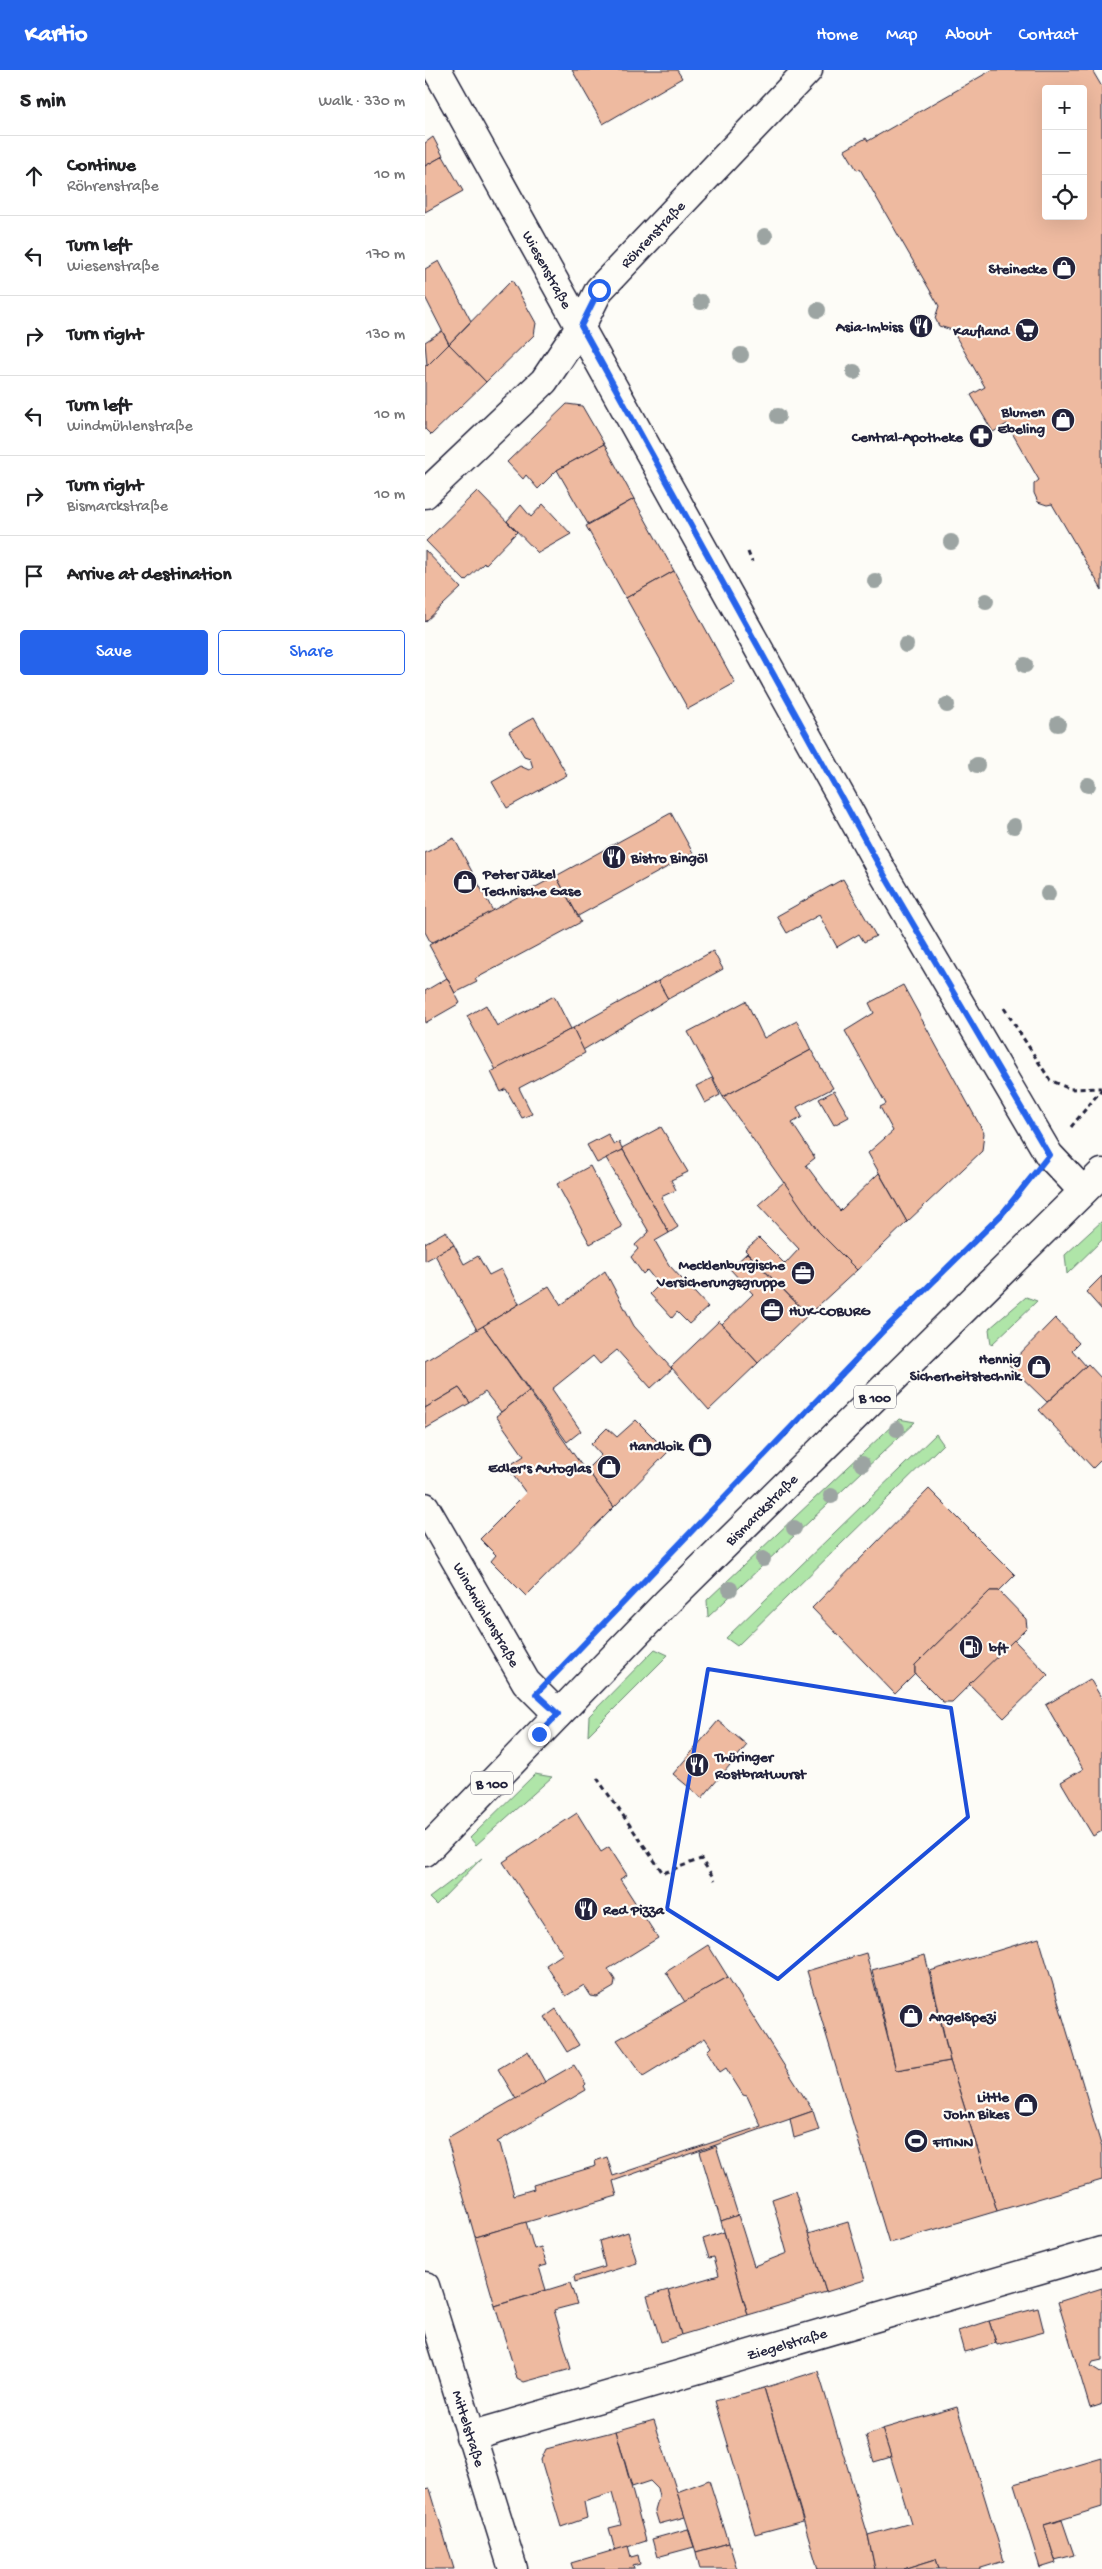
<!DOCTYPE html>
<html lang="en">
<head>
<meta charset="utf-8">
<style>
	:root { --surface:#fff; --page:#f6f6f6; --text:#202124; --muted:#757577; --line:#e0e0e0; --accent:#2563eb }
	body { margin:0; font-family:"Gochi Hand",sans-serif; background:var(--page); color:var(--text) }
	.controls { position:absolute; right:15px; top:15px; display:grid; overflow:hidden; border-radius:5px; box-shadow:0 5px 20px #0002 }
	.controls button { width:45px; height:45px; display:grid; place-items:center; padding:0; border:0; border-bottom:1px solid var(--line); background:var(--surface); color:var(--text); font:25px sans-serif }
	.stop { position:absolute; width:15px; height:15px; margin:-11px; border:4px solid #2563eb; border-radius:50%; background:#fff }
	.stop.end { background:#2563eb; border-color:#fff; box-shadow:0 1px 5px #0008 }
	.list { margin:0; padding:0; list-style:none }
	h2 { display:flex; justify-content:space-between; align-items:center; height:65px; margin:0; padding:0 20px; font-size:21px }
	h2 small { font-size:16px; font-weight:400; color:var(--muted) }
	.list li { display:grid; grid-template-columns:32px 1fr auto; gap:15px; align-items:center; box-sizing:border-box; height:80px; padding:0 20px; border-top:1px solid var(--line) }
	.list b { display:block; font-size:19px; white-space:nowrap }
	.list p { margin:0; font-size:16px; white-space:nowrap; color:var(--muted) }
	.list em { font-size:16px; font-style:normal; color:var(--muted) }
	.actions { display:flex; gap:10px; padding:15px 20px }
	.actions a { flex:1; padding:11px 0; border:1px solid var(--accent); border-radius:5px; text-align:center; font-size:18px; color:var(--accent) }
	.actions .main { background:var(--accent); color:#fff }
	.icon { flex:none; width:28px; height:28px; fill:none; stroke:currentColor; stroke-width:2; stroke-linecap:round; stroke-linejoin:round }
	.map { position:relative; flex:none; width:677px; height:2499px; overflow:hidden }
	header { display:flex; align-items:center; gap:30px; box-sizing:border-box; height:70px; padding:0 25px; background:var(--accent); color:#fff }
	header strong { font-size:24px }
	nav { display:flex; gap:28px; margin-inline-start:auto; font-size:18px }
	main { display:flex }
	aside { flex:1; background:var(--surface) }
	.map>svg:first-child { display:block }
	.green { fill:#afe5a8; stroke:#688472 }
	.building { fill:#eebaa0; stroke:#22223b; fill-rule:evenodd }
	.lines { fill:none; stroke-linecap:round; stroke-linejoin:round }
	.minor-casing { stroke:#22223b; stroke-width:31 }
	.major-casing { stroke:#22223b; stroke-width:31 }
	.path { stroke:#22223b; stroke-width:3; stroke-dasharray:5 4; stroke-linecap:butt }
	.minor { stroke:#fdfcf7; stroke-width:28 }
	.major { stroke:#fdfcf7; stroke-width:28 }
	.tree { fill:#9ca4a2 }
	.route { stroke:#2563eb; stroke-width:6 }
	.marked { fill:none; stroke:#1d4ed8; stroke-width:4; stroke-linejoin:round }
	.labels { text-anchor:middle; stroke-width:4.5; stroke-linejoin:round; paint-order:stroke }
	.shield { fill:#fdfcf7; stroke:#646373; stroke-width:1 }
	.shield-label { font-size:14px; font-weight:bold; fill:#22223b }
	.street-label { font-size:15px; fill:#22223b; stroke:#fdfcf7 }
	.poi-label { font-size:15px; font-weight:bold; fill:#22223b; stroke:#fdfcf7; text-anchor:end }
</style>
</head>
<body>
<header>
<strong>Kartio</strong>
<nav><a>Home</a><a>Map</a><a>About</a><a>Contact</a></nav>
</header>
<main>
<aside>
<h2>5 min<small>Walk · 330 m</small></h2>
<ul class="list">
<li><svg class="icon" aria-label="ahead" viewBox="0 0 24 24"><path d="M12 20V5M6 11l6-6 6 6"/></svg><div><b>Continue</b><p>Röhrenstraße</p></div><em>10 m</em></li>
<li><svg class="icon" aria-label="left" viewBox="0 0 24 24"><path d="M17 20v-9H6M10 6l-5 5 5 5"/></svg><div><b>Turn left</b><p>Wiesenstraße</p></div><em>170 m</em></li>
<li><svg class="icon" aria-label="right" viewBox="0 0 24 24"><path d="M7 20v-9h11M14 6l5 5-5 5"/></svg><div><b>Turn right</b></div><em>130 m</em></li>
<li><svg class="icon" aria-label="left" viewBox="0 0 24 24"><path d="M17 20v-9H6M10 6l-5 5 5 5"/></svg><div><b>Turn left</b><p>Windmühlenstraße</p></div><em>10 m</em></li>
<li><svg class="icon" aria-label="right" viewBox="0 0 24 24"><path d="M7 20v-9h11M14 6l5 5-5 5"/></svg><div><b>Turn right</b><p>Bismarckstraße</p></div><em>10 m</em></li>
<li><svg class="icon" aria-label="arrive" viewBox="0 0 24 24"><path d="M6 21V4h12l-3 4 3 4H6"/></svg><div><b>Arrive at destination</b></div></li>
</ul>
<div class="actions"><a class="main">Save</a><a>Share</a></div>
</aside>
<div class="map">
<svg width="677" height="2499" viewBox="0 0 677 2499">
	<rect width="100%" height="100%" fill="#fdfcf7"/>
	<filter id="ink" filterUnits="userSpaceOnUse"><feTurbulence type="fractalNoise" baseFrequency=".02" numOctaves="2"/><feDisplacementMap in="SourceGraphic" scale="10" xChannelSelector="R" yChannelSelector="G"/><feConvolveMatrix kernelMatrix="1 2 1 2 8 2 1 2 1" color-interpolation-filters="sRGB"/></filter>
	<g filter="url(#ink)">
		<g class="green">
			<polygon points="677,1151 677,1170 642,1204 640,1185"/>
			<polygon points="601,1227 612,1231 566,1275 564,1259"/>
			<polygon points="474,1349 490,1352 283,1547 282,1530"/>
			<polygon points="511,1364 518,1374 312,1576 301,1568"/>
			<polygon points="230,1579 243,1585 163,1665 164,1646"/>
			<polygon points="110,1704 127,1707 51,1775 45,1768"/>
			<polygon points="57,1788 11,1835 4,1828"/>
		</g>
		<g class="building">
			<polygon points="147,0 252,0 257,8 178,54"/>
			<path d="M567 0H667L677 17V520L627 434 622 435 613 432 609 423V414L614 410 582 354 568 362 546 325 560 317 527 260 514 256 510 248 514 236 435 99 432 100 420 80 441 68 443 71ZM621 19H658V146H621Z"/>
			<polygon points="8,67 18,86 0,96 0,73"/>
			<polygon points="18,86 38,121 0,142 0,96"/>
			<polygon points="14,191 46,251 24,274 0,227 0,199"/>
			<polygon points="87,210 111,253 109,265 61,312 24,274"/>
			<polygon points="17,261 24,274 2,296 0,272"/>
			<polygon points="24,274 61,312 6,365 0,359 0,294 2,296"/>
			<polygon points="142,334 157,336 179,374 132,400 113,419 101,405 98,409 82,392"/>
			<polygon points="179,374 209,429 163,454 132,400"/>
			<polygon points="52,421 92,462 60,495 59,493 40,511 1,471"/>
			<polygon points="209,429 249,501 201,528 161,456"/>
			<polygon points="118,434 146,464 113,483 82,451 96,435 106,447"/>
			<polygon points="0,480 36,518 0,552"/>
			<polygon points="249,501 310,613 263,639 201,528"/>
			<polygon points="109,647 142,705 82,738 67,712 95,696 104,700 108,698 105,688 99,686 84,662"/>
			<polygon points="246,743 268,783 153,846 131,806"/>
			<polygon points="29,768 68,841 6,873 0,862 0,783"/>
			<polygon points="131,806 156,852 50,909 52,912 30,923 4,875"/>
			<polygon points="418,809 451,866 439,872 434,864 412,877 394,845 362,863 352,846"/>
			<polygon points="288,881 298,899 243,929 233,911"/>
			<polygon points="22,908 35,933 0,953 0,921"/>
			<polygon points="233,911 243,929 158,980 148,958"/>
			<polygon points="478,915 559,1063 557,1081 482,1152 443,1083 468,1061 455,1037 461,1034 420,961 449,943 444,933"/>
			<polygon points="129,926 146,959 71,1000 42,946 61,935 72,956"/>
			<polygon points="321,931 339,968 372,951 386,980 298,1027 263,962"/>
			<polygon points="148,958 160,983 94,1018 107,1044 97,1048 81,1019 76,1022 66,1002"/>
			<polygon points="386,980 408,1018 372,1037 377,1047 367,1053 390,1088 381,1095 415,1141 454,1103 482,1152 432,1200 393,1161 298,1027"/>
			<polygon points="287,1008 295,1025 280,1033 271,1016"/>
			<polygon points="409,1021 424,1047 409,1055 394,1029"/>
			<polygon points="236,1057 263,1102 246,1110 251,1120 236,1127 253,1157 244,1163 197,1078"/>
			<polygon points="183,1064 189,1075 194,1072 198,1080 172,1093 162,1075"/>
			<polygon points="198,1080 244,1163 230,1171 244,1195 283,1237 264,1254 252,1242 247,1248 225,1224 234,1215 222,1200 218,1204 206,1187 213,1179 210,1175 224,1162 181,1088"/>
			<polygon points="165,1096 197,1157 165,1174 132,1114"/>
			<polygon points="359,1112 393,1161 432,1200 383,1245 320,1180 334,1168 360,1194 374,1179 333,1135"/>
			<polygon points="21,1161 29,1175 0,1191 0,1173"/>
			<polygon points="29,1175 39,1194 53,1186 64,1205 76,1199 94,1234 52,1260 10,1185"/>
			<polygon points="322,1183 383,1245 333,1293 297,1254 328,1224 305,1199"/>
			<polygon points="180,1201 209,1256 247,1299 226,1318 192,1280 175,1294 168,1286 127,1319 156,1361 142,1372 58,1256 124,1216 136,1235"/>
			<polygon points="677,1206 677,1240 661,1222"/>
			<polygon points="630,1248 654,1273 647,1280 661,1296 622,1332 584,1295"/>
			<polygon points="294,1251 333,1293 284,1340 246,1297"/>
			<polygon points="58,1256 104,1321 76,1342 60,1322 45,1333 34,1318 0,1338 0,1291"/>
			<polygon points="663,1294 677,1309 677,1389 668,1398 614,1340"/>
			<polygon points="34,1318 45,1333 0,1359 0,1338"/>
			<polygon points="104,1321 157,1396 152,1399 157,1404 162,1399 189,1437 101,1526 66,1491 71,1485 55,1469 101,1423 82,1397 99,1386 71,1346"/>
			<polygon points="211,1350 243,1382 189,1437 162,1399 176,1385 166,1374 182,1358 192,1367"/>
			<polygon points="504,1419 590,1505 574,1521 565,1521 490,1595 490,1604 470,1624 387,1538"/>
			<polygon points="565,1521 574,1521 601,1549 602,1558 527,1632 518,1632 490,1604 490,1595"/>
			<polygon points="589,1570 623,1605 579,1648 544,1614"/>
			<polygon points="665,1609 677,1629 677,1761 668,1766 636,1712 658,1699 621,1635"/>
			<polygon points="293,1651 322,1675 277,1728 248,1704"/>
			<polygon points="152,1743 176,1782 184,1777 202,1805 195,1809 233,1868 183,1899 190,1910 189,1917 172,1927 166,1926 159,1915 141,1926 121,1895 138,1884 78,1792"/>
			<polygon points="614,1868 677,2078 677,2110 572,2141 525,1991 505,1901"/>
			<polygon points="283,1875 303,1907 260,1932 241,1902"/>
			<polygon points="441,1883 471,2000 525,1991 572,2141 464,2173 382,1901"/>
			<polygon points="500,1885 525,1991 471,2000 447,1900"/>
			<polygon points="303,1907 388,2041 188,2111 192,2126 50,2167 22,2068 149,1995 161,2014 159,2016 161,2020 72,2072 75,2074 89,2125 109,2119 108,2115 171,2096 170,2091 182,2087 188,2106 336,2056 322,2026 318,2025 301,1998 295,2002 282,1981 286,1977 280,1968 218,2006 192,1970"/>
			<polygon points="131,1939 154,1975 142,1982 120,1947"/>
			<polygon points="103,1981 120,2012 91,2029 73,1999"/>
			<polygon points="388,2041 394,2060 369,2068 365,2049"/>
			<polygon points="291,2076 313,2145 296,2151 275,2082"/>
			<polygon points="370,2121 401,2222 323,2245 296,2151 313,2145 329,2196 362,2183 347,2129"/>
			<polygon points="101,2152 109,2179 116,2177 122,2195 114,2197 121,2220 70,2236 50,2167"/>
			<polygon points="423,2152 440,2210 401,2222 383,2164"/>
			<polygon points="203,2162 212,2193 150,2212 149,2206 180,2197 174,2171"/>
			<polygon points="299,2162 323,2245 256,2265 243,2220 294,2205 289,2187 284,2188 278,2169"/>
			<polygon points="145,2213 152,2234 129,2240 146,2299 99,2312 92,2308 70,2236"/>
			<polygon points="677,2218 677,2290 668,2292 666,2296 677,2303 677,2334 665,2338 633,2232"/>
			<polygon points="243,2220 256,2265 236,2272 222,2226"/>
			<polygon points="613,2238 619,2262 572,2275 564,2251"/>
			<polygon points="564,2251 571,2273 539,2282 533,2261"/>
			<polygon points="393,2301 443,2465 450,2499 393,2499 339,2318"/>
			<polygon points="339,2318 378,2451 330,2464 290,2331"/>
			<polygon points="532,2337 579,2491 553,2499 514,2499 511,2489 479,2499 450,2499 443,2465 486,2453 457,2359"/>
			<polygon points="229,2350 260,2447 234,2454 230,2441 234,2427 232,2418 225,2411 207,2417 191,2361"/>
			<polygon points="457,2359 466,2387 449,2392 441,2366"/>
			<polygon points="191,2361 221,2471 190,2481 184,2458 196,2455 187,2423 159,2432 162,2448 136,2457 116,2390 121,2379"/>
			<polygon points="677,2388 677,2437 619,2455 631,2493 615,2498 589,2414"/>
			<polygon points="284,2410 304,2473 271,2482 252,2422"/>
			<polygon points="5,2419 29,2499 0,2499 0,2420"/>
			<polygon points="637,2450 649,2485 630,2490 619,2455"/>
			<polygon points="263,2459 269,2477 232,2487 227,2469"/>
			<polygon points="304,2473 312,2499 275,2499 271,2482"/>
			<polygon points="203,2476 206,2487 213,2485 215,2494 208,2496 209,2499 148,2499 146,2493"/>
			<polygon points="511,2489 514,2499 479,2499"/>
		</g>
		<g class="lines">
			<g class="minor-casing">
				<g id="minor">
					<path id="s1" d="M12 0 461 808 624 1085 658 1121"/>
					<path id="s2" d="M0 424 119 311 156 256 174 220 383 0"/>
					<path id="s3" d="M0 1437 101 1612 133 1644"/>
					<path id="s4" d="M0 2216 88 2499"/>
					<path id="s5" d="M45 2366 677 2181"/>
				</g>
			</g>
			<g class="major-casing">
				<g id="major">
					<path id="s6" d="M0 1782 242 1532 677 1103"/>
				</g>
			</g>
			<g class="path">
				<polyline points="323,482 327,492"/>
				<polyline points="579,938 625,1010 645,1019 676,1018"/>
				<polyline points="646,1057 677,1019"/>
				<polyline points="359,1366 460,1259 577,1144 603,1111"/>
				<polyline points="172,1708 238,1803 276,1789 290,1810"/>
			</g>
			<use href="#minor" class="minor"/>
			<use href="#major" class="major"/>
		</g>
		<g class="tree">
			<circle cx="340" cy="166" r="8"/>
			<circle cx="276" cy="232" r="8"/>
			<circle cx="393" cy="240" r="8"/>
			<circle cx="316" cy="285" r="8"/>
			<circle cx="429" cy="302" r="8"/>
			<circle cx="353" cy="346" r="8"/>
			<circle cx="526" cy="472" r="8"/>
			<circle cx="450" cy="511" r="8"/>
			<circle cx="561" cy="531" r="8"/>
			<circle cx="481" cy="575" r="8"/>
			<circle cx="600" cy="595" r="8"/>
			<circle cx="522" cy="635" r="8"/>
			<circle cx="633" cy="654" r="8"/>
			<circle cx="552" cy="695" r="8"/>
			<circle cx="663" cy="715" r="8"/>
			<circle cx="589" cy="756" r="8"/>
			<circle cx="623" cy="824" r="8"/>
			<circle cx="472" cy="1359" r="8"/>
			<circle cx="437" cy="1394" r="8"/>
			<circle cx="406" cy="1426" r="8"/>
			<circle cx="369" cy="1458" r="8"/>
			<circle cx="338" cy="1489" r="8"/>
			<circle cx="305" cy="1519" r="8"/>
		</g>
	</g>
	<g class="lines" filter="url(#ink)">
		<polyline class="route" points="114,1664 133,1644 111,1624 460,1259 577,1144 624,1085 461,808 156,256 174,220"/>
	</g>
	<path class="marked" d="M283 1599 526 1638 543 1747 353 1909 242 1839Z"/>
	<defs>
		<g id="shop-disc" transform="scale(1.25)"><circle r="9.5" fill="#22223b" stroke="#fdfcf7"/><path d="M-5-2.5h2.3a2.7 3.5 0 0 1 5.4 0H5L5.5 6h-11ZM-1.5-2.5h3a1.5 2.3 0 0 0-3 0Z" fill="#fff"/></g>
		<g id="restaurant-disc" transform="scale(1.25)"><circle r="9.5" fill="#22223b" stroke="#fdfcf7"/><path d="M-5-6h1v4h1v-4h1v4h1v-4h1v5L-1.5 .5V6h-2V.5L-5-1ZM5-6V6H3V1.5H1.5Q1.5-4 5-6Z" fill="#fff"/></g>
		<g id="supermarket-disc" transform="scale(1.25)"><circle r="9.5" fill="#22223b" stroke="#fdfcf7"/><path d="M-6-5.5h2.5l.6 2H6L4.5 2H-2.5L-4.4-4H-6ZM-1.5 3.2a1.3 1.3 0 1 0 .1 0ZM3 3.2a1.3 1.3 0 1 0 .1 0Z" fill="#fff"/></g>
		<g id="pharmacy-disc" transform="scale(1.25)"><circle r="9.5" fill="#22223b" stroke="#fdfcf7"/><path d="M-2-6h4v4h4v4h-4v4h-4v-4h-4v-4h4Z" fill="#fff"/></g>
		<g id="office-disc" transform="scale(1.25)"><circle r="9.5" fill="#22223b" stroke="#fdfcf7"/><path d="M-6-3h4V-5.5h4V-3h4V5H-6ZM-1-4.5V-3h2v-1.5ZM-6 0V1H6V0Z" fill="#fff"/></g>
		<g id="fuel-disc" transform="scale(1.25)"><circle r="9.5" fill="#22223b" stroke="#fdfcf7"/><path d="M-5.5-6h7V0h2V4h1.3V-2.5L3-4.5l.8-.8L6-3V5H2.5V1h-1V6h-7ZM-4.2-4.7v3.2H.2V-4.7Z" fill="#fff"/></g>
		<g id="stadium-disc" transform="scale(1.25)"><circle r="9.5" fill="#22223b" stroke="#fdfcf7"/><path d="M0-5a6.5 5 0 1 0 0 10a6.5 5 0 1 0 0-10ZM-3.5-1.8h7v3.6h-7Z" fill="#fff"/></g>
	</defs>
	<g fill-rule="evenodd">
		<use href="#shop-disc" x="639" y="198"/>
		<use href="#restaurant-disc" x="496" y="256"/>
		<use href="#supermarket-disc" x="602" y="260"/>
		<use href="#shop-disc" x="638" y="350"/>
		<use href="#pharmacy-disc" x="556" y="366"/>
		<use href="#restaurant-disc" x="189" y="787"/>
		<use href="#shop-disc" x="40" y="812"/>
		<use href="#office-disc" x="378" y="1203"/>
		<use href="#office-disc" x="347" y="1240"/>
		<use href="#shop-disc" x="614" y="1297"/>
		<use href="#shop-disc" x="275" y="1375"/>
		<use href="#shop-disc" x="184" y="1397"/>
		<use href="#fuel-disc" x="546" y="1577"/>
		<use href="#restaurant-disc" x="272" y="1695"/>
		<use href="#restaurant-disc" x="161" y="1839"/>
		<use href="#shop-disc" x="486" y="1946"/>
		<use href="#shop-disc" x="601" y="2035"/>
		<use href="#stadium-disc" x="491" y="2071"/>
	</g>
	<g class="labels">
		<g class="shield">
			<rect x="429" y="1315.5" width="42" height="23" rx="4"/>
			<rect x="46" y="1701.5" width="42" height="23" rx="4"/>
		</g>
		<g class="shield-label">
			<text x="450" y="1332">B 100</text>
			<text x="67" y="1718">B 100</text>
		</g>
		<g class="street-label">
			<text dy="5" stroke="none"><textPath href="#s2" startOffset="348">Röhrenstraße</textPath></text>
			<text dy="5" stroke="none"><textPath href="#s1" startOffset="228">Wiesenstraße</textPath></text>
			<text dy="5" stroke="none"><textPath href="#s6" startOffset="480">Bismarckstraße</textPath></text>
			<text dy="5" stroke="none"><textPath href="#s3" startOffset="124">Windmühlenstraße</textPath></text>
			<text dy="5" stroke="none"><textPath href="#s5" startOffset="330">Ziegelstraße</textPath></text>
			<text dy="5" stroke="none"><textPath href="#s4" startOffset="149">Mittelstraße</textPath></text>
		</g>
		<g class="poi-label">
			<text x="622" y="203">Steinecke</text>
			<text x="478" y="261">Asia-Imbiss</text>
			<text x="584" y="265">Kaufland</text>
			<text x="620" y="346">Blumen<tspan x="620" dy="17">Ebeling</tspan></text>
			<text x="538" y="371">Central-Apotheke</text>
			<text x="206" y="792" text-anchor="start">Bistro Bingöl</text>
			<text x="58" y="808" text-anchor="start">Peter Jäkel<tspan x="58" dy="17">Technische Gase</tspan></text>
			<text x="360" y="1199">Mecklenburgische<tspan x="360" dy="17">Versicherungsgruppe</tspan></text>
			<text x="364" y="1245" text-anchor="start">HUK-COBURG</text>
			<text x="596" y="1293">Hennig<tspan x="596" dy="17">Sicherheitstechnik</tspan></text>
			<text x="258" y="1380">Handloik</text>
			<text x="166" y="1402">Edler's Autoglas</text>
			<text x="564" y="1582" text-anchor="start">bft</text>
			<text x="290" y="1691" text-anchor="start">Thüringer<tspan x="290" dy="17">Rostbratwurst</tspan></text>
			<text x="178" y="1844" text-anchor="start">Red Pizza</text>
			<text x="504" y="1951" text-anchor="start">AngelSpezi</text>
			<text x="584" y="2031">Little<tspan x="584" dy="17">John Bikes</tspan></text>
			<text x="508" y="2076" text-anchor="start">FITINN</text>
		</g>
	</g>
</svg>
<div class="controls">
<button>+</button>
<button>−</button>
<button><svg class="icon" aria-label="locate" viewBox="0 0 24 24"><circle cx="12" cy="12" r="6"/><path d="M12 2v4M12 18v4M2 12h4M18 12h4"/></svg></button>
</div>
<div class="stop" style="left:174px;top:220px"></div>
<div class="stop end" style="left:114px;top:1664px"></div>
</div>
</main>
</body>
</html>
